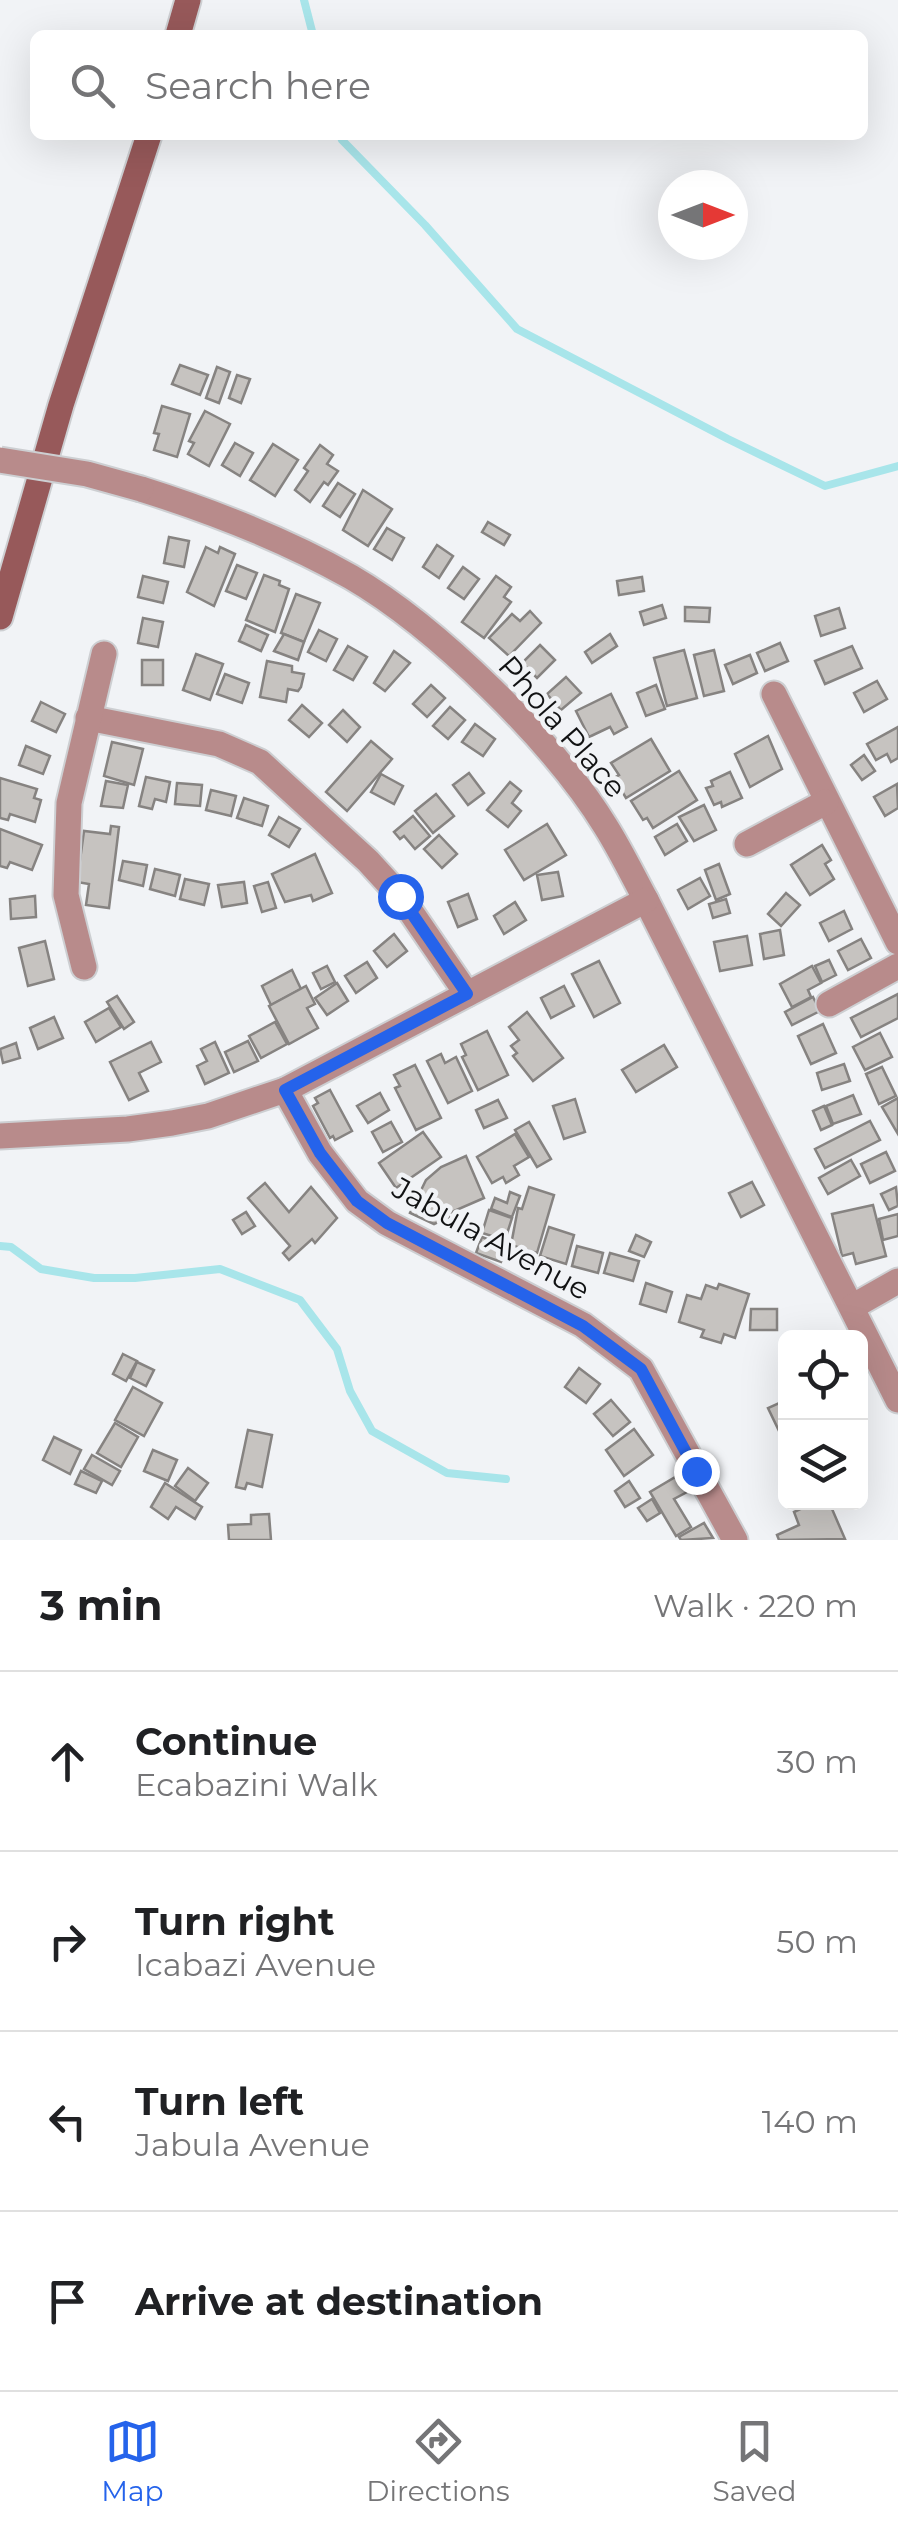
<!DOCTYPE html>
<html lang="en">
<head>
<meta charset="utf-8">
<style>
	:root { --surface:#fff; --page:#f2f2f2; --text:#202124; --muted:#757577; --line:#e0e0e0; --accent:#2563eb }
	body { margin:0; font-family:Montserrat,sans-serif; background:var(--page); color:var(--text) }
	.controls { position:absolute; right:30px; bottom:30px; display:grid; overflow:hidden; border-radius:15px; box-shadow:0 10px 40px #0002 }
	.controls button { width:90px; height:90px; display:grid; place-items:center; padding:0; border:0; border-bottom:2px solid var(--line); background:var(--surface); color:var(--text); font:50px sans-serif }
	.compass { position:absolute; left:658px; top:170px; width:90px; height:90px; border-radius:50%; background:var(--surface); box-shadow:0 10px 40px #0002; rotate:90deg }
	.stop { position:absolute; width:30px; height:30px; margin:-22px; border:8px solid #2563eb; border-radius:50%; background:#fff }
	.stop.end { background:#2563eb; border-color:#fff; box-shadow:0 2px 10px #0008 }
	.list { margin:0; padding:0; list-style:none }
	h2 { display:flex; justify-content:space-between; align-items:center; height:130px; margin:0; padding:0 40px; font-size:42px }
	h2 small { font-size:32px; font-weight:400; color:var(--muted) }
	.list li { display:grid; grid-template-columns:65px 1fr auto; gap:30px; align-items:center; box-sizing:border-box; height:180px; padding:0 40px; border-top:2px solid var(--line) }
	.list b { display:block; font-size:38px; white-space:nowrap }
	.list p { margin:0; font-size:32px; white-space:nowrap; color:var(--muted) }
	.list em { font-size:32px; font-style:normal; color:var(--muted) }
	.icon { flex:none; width:55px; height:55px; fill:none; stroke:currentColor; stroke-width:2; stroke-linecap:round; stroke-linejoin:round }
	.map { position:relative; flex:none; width:898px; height:1540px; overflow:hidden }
	.search { position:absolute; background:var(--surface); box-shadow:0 10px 40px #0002; left:30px; right:30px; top:30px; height:110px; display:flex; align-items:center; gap:25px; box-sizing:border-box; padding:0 35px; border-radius:15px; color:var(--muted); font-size:38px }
	.sheet { height:850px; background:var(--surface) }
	nav { display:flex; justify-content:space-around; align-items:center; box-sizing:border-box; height:140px; border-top:2px solid var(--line); background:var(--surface); font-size:28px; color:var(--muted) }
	nav a { display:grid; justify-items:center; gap:5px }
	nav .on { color:var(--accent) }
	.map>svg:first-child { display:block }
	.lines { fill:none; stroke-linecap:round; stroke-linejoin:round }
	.stream { stroke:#a8e5ea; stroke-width:8 }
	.building { fill:#c6c3c0; stroke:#868381; stroke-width:2.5 }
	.street-casing { stroke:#cdcfd2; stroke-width:29 }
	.secondary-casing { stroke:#cdcfd2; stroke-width:29 }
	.street { stroke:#b88b8b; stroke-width:25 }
	.secondary { stroke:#97595a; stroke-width:25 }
	.street-bridge-casing { stroke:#cdcfd2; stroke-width:29; stroke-linecap:butt }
	.street-bridge { stroke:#b88b8b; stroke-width:25 }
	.route { stroke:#2563eb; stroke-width:12 }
	.labels { text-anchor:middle; stroke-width:9; stroke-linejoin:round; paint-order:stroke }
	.street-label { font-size:30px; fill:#111213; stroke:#f1f3f6 }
</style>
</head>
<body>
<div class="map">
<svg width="898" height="1540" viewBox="0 0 898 1540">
	<rect width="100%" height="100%" fill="#f1f3f6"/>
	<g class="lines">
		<g class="stream">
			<polyline points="304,0 313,35"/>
			<polyline points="340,135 342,140 425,225 517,329 728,439 825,486 898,466"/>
			<polyline points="0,1246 11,1247 41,1269 94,1278 135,1278 220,1269 300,1300 337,1349 350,1391 372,1431 447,1473 506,1479"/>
		</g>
	</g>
	<g class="building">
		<polygon points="180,365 208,375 200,395 172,384"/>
		<polygon points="217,367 230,372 219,403 206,398"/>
		<polygon points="237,375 250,379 241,403 229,398"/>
		<polygon points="162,406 190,414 177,457 154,450 159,434 154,433"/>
		<polygon points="205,411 230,424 209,466 188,454 194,443 189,441"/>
		<polygon points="235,443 253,453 240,476 222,465"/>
		<polygon points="273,444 298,460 275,496 250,480"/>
		<polygon points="320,445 333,455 327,464 338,471 328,485 324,482 310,502 295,490 308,471 304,468"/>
		<polygon points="338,483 355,494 340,517 323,506"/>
		<polygon points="363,490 392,509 368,546 343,530"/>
		<polygon points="488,522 510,535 504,545 482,532"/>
		<polygon points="387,528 404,538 392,560 374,549"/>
		<polygon points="169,537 189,541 184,567 164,563"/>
		<polygon points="437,545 453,556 439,578 423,567"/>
		<polygon points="206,547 218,553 220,547 235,554 214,606 187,592"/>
		<polygon points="237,565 257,573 246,599 226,591"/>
		<polygon points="463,567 479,579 464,599 448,588"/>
		<polygon points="264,575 280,581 279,585 289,589 275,632 246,620"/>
		<polygon points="143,576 168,582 163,603 138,597"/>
		<polygon points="496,576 511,587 504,597 511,602 484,638 462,622"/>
		<polygon points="642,577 644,591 619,595 617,581"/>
		<polygon points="296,594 320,603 304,642 281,633"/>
		<polygon points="662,605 666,618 644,625 640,612"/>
		<polygon points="685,607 710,608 709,622 685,621"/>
		<polygon points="839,608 845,628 821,636 815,616"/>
		<polygon points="530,611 541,623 509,656 489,638 512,614 520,621"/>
		<polygon points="143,618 163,622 158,647 138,643"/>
		<polygon points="246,625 268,635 261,651 239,641"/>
		<polygon points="319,630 337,639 326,661 308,652"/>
		<polygon points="284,634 304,642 298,660 274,651"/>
		<polygon points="610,634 617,646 592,663 585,652"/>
		<polygon points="780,643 788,661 765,671 757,653"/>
		<polygon points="540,645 555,660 537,678 522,663"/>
		<polygon points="348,646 367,657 353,680 334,670"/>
		<polygon points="852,646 862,668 825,684 815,661"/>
		<polygon points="684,650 697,698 667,706 654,658"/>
		<polygon points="714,650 724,691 704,696 694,655"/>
		<polygon points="394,651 410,663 385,691 374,683"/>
		<polygon points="196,654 223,664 210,700 183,690"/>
		<polygon points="750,655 757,673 733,684 725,665"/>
		<rect x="142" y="660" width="21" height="25"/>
		<polygon points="267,661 292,666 292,672 304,674 301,687 298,691 288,689 286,702 260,697"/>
		<polygon points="225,674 249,683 242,703 217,694"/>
		<polygon points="566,677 581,693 561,710 547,694"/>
		<polygon points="877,681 887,699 864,712 854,693"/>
		<polygon points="431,685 445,698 427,717 413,704"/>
		<polygon points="656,685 665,709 646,716 637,693"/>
		<polygon points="611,694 627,727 614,734 610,727 589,737 576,711"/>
		<polygon points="41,702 65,714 56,732 32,721"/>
		<polygon points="302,705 322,723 309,737 289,720"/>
		<polygon points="450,707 465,720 448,739 433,726"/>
		<polygon points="343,710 360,727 347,742 329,725"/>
		<polygon points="475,724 495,739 483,756 462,742"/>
		<polygon points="898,727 898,758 891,762 887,754 876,760 867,744"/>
		<polygon points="768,736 782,769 750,787 735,754"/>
		<polygon points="651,739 670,771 626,798 614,778 619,775 611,763"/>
		<polygon points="371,741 392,759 347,811 326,792"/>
		<polygon points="112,742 143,749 134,785 104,776"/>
		<polygon points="26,746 50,756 43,774 19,765"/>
		<polygon points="864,755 875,771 862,780 851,765"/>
		<polygon points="679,771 697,800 653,828 647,818 643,820 631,801"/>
		<polygon points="730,772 742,798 722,807 721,802 714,805 706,788 713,786 711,781"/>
		<polygon points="469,773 484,793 468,805 453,785"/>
		<polygon points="381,774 403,786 394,804 371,792"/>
		<polygon points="146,777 170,782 166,802 155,799 152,809 139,806"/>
		<polygon points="0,778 37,789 34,798 41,800 35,822 10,814 8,820 0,818"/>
		<polygon points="106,781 128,785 123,808 101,806"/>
		<polygon points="510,782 521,791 512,803 521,811 508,827 487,810"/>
		<polygon points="177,783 202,785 200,806 175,804"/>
		<polygon points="897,784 898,808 885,816 874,797"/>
		<polygon points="211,790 236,796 231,816 206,810"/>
		<polygon points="436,794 454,816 433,833 415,811"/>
		<polygon points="244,798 268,806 262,826 237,818"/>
		<polygon points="704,805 716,830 694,841 679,817"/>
		<polygon points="413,816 430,836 415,849 404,836 400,839 394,832"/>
		<polygon points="279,817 300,829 289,847 269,835"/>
		<polygon points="547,824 566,855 524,880 505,850"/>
		<polygon points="677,824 687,841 665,855 655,837"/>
		<polygon points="111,826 119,827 109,908 86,905 89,884 77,882 84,831 110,834"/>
		<polygon points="0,829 42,845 32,870 10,862 7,868 0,866"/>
		<polygon points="439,835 457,854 442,868 424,849"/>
		<polygon points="822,845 831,860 825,864 834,879 810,895 791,865"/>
		<polygon points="315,854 332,893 313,901 311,895 285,902 272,874"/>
		<polygon points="123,861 147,865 143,886 119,880"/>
		<polygon points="719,864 730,894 716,900 705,870"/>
		<polygon points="155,869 180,875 175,896 150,889"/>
		<polygon points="558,872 563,896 542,900 537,875"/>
		<polygon points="700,878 710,896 688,909 678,890"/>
		<polygon points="185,879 209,884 204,905 180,899"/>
		<polygon points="244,882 247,903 222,907 218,885"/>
		<polygon points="268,882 276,908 262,912 254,886"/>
		<polygon points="786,893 800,905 781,926 768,914"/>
		<polygon points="468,894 477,919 458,927 448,902"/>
		<polygon points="35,896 36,917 11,919 10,899"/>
		<polygon points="726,899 730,913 713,918 709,904"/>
		<polygon points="515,902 526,920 504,934 494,916"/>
		<polygon points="844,911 852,929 829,941 820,923"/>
		<polygon points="780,930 784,955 764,959 760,934"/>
		<polygon points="394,934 407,951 387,967 374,951"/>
		<polygon points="747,936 752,965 720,971 714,942"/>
		<polygon points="861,939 871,958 848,970 838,951"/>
		<polygon points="45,941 54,979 28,986 19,948"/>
		<polygon points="829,960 836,975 822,982 815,966"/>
		<polygon points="599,961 620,1003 594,1017 572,974"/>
		<polygon points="367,962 377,978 356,993 345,976"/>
		<polygon points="327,966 335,982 321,989 313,973"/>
		<polygon points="812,966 821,983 808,990 811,997 792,1007 780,984"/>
		<polygon points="292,970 301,989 271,1005 262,986"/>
		<polygon points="337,983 348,1001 327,1015 315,998"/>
		<polygon points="306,986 315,1004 307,1008 318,1028 289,1044 269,1006"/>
		<polygon points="564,986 574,1006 551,1018 541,998"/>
		<polygon points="898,994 898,1018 861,1037 851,1018"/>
		<polygon points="117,996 134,1022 124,1029 107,1002"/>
		<polygon points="813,997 820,1011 792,1025 785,1012"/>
		<polygon points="109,1008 121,1027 96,1042 85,1022"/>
		<polygon points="527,1012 563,1058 533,1081 513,1056 517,1053 511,1046 519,1040 509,1027"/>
		<polygon points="54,1017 63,1038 38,1049 30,1028"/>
		<polygon points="275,1022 287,1044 261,1058 249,1036"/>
		<polygon points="823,1024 836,1053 811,1064 798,1036"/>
		<polygon points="487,1031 508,1075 478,1090 462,1057 466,1055 461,1044"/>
		<polygon points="880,1033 892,1057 865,1070 853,1047"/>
		<polygon points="248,1041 258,1061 234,1072 225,1052"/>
		<polygon points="151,1042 161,1062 139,1073 148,1091 129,1100 110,1062"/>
		<polygon points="215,1042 229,1073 205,1084 197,1066 207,1061 201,1049"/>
		<polygon points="16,1043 20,1058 3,1063 0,1049"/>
		<polygon points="664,1045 677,1067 636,1092 622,1070"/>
		<polygon points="441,1054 445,1063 456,1057 472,1091 448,1103 427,1061"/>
		<polygon points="844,1064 850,1081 822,1090 817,1073"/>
		<polygon points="415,1065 441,1118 416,1130 395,1088 400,1086 394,1075"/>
		<polygon points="882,1067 896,1096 879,1104 866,1074"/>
		<polygon points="330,1090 352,1131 335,1140 333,1136 330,1138 313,1106 318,1103 315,1098"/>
		<polygon points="380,1093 389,1110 368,1123 357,1106"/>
		<polygon points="853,1095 861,1114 833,1124 826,1106"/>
		<polygon points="898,1098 898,1134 882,1107"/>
		<polygon points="575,1099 585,1132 564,1139 553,1106"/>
		<polygon points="498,1100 507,1118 484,1128 476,1110"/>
		<polygon points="824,1106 832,1125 821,1130 813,1111"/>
		<polygon points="870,1121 880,1140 825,1168 815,1149"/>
		<polygon points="391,1122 402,1142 383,1152 372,1132"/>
		<polygon points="529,1122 551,1159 537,1167 515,1130"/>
		<polygon points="423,1132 441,1157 396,1188 379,1163"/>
		<polygon points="515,1134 529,1157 514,1166 519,1175 506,1183 503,1177 492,1183 477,1157"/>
		<polygon points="886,1152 895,1171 870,1183 861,1164"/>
		<polygon points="466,1156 484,1198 447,1214 449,1217 434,1224 410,1213 426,1180 441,1167"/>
		<polygon points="851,1160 860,1176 828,1194 819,1178"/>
		<polygon points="752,1182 764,1205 741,1217 729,1193"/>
		<polygon points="265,1183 289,1212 311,1187 337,1218 315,1243 312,1239 289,1260 283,1253 290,1246 248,1198"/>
		<polygon points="529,1187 554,1195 537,1253 511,1245 518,1208 522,1209"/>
		<polygon points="896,1187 898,1206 889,1210 881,1194"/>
		<polygon points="510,1192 520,1196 512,1217 491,1209 495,1198 507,1203"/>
		<polygon points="873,1205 886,1256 856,1264 853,1253 842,1256 832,1214"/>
		<polygon points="489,1210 512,1218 505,1240 482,1233"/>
		<polygon points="246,1212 255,1226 242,1234 233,1220"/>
		<polygon points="898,1214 898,1236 883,1240 879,1219"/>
		<polygon points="549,1227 574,1235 566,1264 540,1256"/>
		<polygon points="636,1235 651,1242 644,1257 629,1251"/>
		<polygon points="482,1237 507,1247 501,1262 476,1253"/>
		<polygon points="577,1246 603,1253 598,1273 572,1266"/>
		<polygon points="610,1253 639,1261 633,1281 604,1273"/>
		<polygon points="646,1283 672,1292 666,1312 640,1304"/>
		<polygon points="719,1284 749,1294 735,1338 724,1334 721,1343 701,1337 704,1330 679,1322 687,1295 701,1299 706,1285 717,1289"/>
		<polygon points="751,1309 777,1309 777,1330 750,1330"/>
		<polygon points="123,1354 137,1361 126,1381 113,1374"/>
		<polygon points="137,1362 154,1370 146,1386 130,1378"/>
		<polygon points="579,1368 600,1384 586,1403 565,1387"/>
		<polygon points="133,1387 162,1403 144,1436 115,1420"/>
		<polygon points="611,1400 630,1422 613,1436 594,1414"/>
		<polygon points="786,1400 786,1430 780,1433 768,1408"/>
		<polygon points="115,1423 138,1437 121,1467 97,1453"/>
		<polygon points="634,1429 653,1455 624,1476 606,1450"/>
		<polygon points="248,1430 272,1435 262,1487 247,1483 245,1489 236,1487"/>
		<polygon points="54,1437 81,1450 70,1474 43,1460"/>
		<polygon points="153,1450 177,1460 168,1481 144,1471"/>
		<polygon points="92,1455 120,1471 112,1485 84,1469"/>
		<polygon points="188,1468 208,1483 195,1501 175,1486"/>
		<polygon points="81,1471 102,1481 96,1493 75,1484"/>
		<polygon points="677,1476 687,1492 674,1499 691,1527 676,1536 650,1492"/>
		<polygon points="629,1481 640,1498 625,1507 615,1491"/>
		<polygon points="165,1483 202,1507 195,1519 176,1507 168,1519 151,1507"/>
		<polygon points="652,1499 660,1513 647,1521 638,1508"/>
		<polygon points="815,1502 829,1502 845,1539 779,1540 777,1535 799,1525 794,1512"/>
		<polygon points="269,1514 271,1540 229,1540 228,1525 251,1524 251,1515"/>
		<polygon points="704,1523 713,1538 681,1540 679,1537"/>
	</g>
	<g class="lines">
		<g class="street-casing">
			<g id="street">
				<path d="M141 489C214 512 284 539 351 577 437 627 554 742 606 827 621 851 633 876 646 900L898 1400"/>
				<polyline points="774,694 898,942"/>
				<polyline points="88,718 219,744 260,762 368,861 400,896 467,994"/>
				<polyline points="747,844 826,802"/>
				<polyline points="84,967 66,895 69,803 104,654"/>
				<polyline points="829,1004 898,966"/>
				<polyline points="285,1090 320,1153 357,1201 387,1223 583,1325 641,1369 735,1540"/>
				<polyline points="0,1136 128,1129 172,1123 208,1116 285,1090 646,900"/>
				<polyline points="852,1307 898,1281"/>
			</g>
		</g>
		<g class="secondary-casing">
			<g id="secondary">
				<polyline points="178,35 188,0"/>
				<polyline points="0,617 61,405 149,135"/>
			</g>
		</g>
		<use href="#street" class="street"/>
		<use href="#secondary" class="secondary"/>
		<g class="street-bridge-casing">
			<polyline id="street-bridge" points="0,460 87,474 141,489"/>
		</g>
		<use href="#street-bridge" class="street-bridge"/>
	</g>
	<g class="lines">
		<polyline class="route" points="400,896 467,994 285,1090 320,1153 357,1201 387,1223 583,1326 641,1369 696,1471"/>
	</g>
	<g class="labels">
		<g class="street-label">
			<text transform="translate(562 727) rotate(49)" y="10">Phola Place</text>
			<text transform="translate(491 1239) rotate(29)" y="10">Jabula Avenue</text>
		</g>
	</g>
</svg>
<div class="controls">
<button><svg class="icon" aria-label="locate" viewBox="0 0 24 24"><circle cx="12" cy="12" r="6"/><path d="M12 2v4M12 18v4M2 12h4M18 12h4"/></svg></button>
<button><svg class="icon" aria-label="layers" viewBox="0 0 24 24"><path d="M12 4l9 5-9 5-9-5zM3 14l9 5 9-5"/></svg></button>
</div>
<svg class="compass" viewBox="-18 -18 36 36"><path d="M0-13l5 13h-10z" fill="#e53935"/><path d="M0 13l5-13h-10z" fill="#757577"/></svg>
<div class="stop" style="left:400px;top:896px"></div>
<div class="stop end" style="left:696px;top:1471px"></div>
<div class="search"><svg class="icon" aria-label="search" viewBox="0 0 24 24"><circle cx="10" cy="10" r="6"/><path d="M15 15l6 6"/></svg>Search here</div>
</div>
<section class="sheet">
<h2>3 min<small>Walk · 220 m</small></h2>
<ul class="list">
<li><svg class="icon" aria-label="ahead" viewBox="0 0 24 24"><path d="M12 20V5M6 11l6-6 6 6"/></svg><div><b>Continue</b><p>Ecabazini Walk</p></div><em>30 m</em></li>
<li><svg class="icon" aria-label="right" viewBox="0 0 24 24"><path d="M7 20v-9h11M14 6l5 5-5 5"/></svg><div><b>Turn right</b><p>Icabazi Avenue</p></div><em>50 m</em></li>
<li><svg class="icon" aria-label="left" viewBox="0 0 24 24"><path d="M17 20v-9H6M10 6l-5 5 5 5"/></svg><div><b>Turn left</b><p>Jabula Avenue</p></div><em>140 m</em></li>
<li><svg class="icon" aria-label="arrive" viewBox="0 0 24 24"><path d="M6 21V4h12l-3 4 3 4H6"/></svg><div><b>Arrive at destination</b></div></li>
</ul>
</section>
<nav>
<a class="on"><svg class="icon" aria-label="map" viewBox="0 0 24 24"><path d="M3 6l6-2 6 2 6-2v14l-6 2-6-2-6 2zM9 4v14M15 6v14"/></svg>Map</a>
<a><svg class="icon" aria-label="directions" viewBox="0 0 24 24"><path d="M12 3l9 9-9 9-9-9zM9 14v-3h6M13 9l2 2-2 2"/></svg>Directions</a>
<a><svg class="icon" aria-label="saved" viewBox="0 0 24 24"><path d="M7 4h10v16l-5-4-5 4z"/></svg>Saved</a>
</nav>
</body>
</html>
